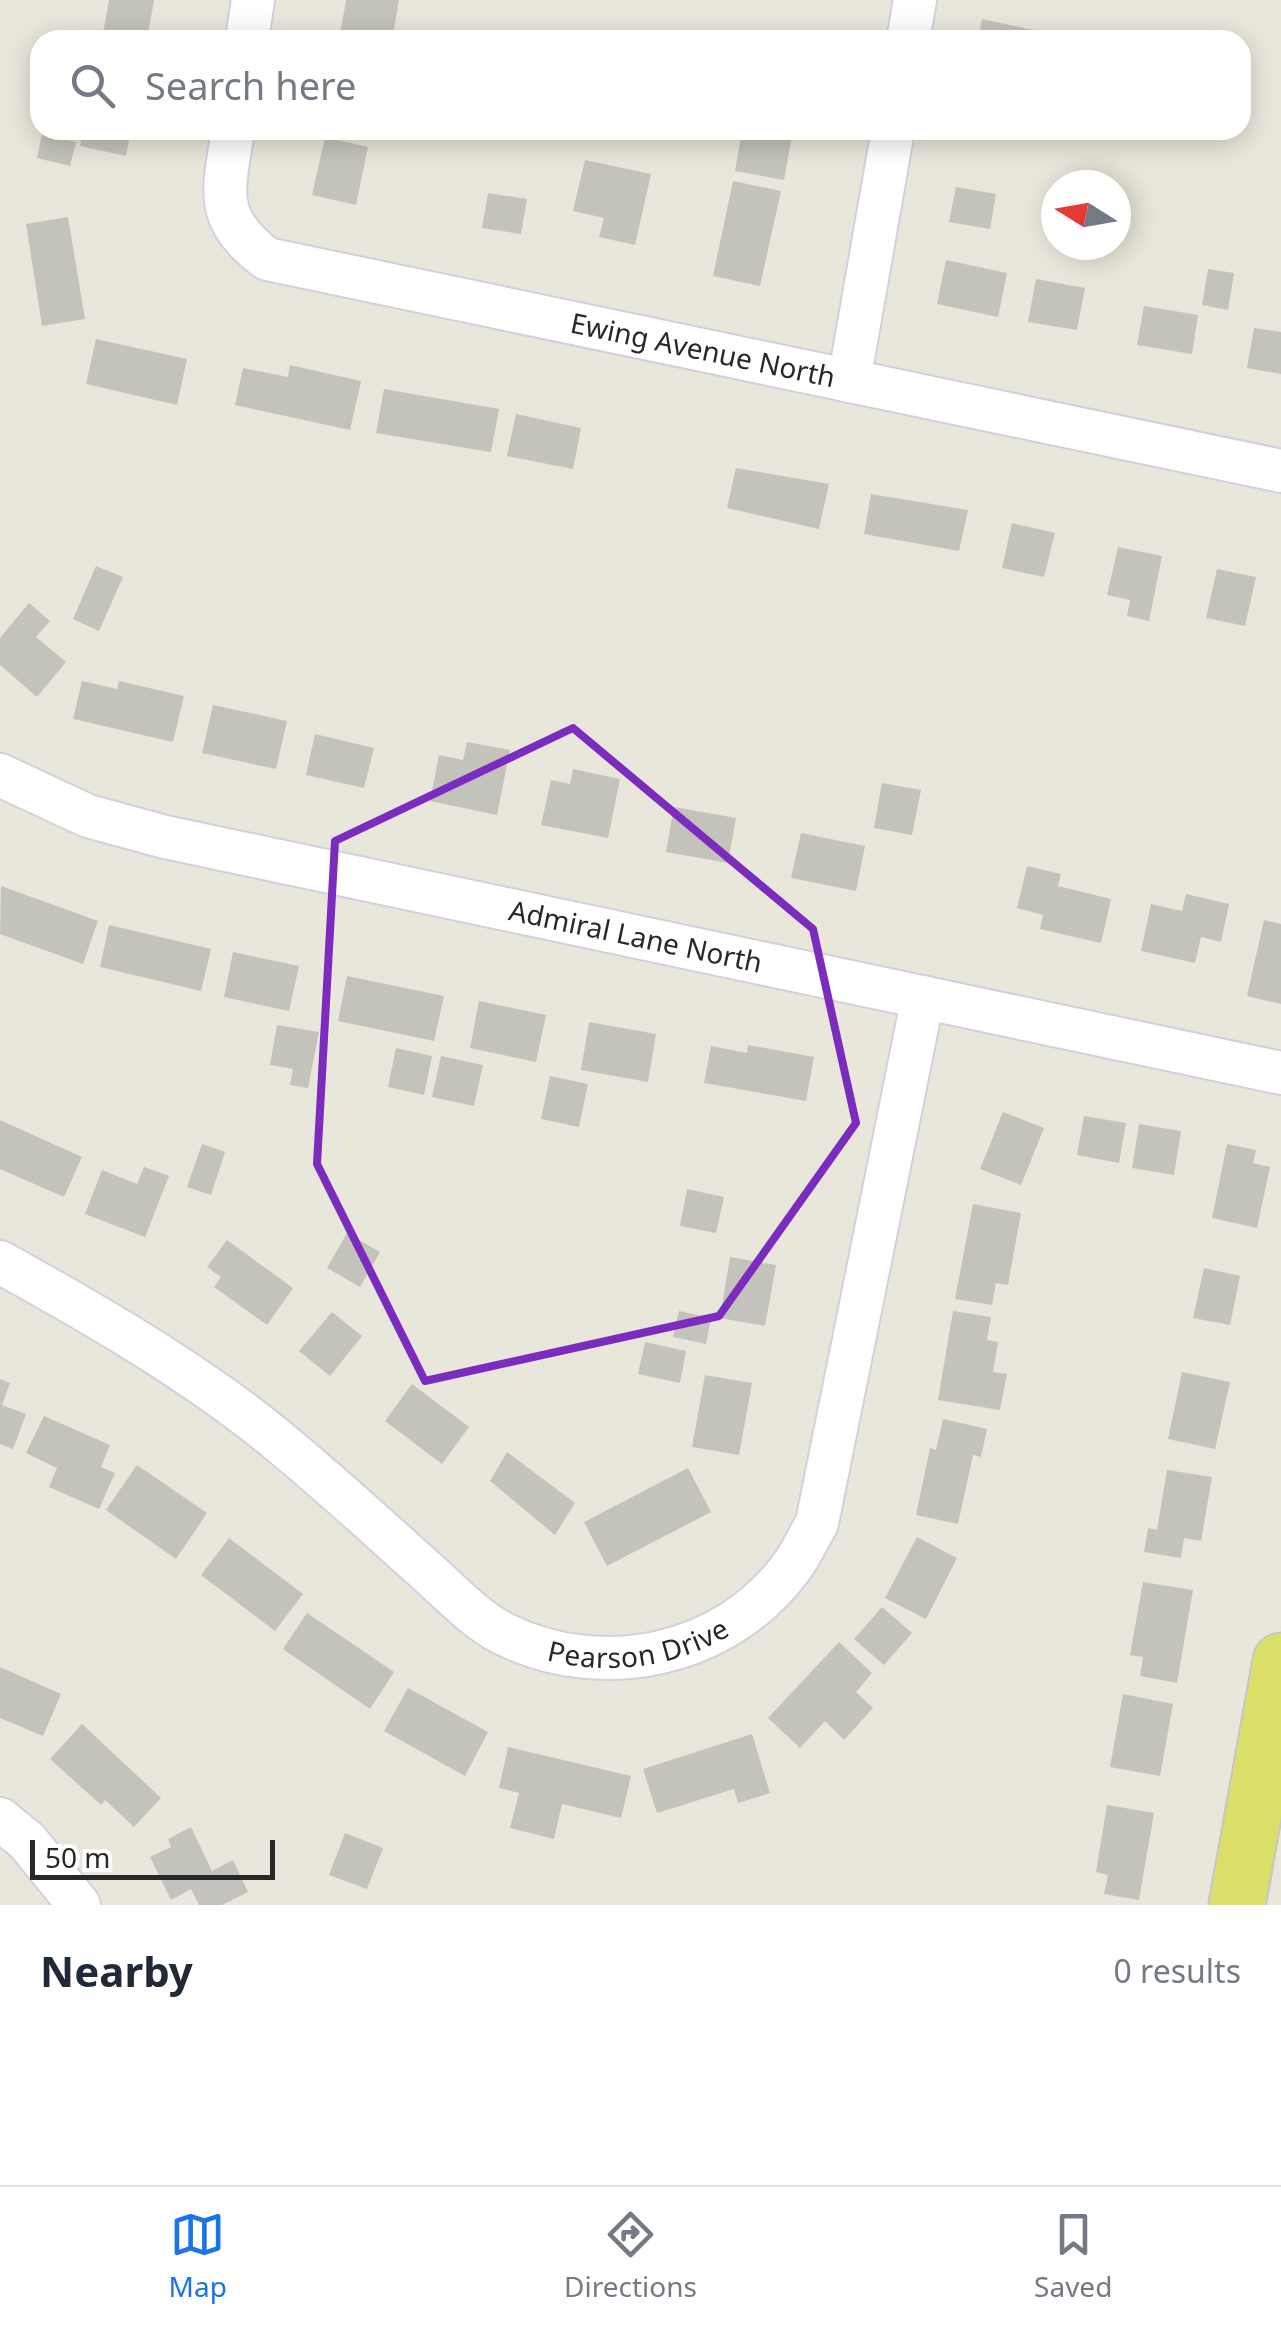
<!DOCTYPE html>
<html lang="en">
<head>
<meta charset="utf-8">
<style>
	:root { --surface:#fff; --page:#f2f2f3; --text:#1f2937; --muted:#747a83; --line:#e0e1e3; --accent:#1a73e8 }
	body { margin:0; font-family:"Noto Sans",sans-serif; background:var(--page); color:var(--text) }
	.compass { position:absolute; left:1041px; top:170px; width:90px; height:90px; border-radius:50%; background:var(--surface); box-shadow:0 5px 25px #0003; rotate:281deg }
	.scale { position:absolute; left:30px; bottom:25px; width:245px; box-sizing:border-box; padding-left:10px; border:5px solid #282828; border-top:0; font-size:28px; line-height:35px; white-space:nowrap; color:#282828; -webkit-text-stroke:8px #fff; paint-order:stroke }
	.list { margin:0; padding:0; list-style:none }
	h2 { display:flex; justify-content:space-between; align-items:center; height:130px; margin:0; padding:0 40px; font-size:42px }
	h2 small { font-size:32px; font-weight:400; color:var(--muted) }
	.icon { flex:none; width:55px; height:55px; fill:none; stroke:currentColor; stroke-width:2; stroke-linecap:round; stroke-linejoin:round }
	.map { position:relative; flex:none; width:1281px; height:1905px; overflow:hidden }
	.search { position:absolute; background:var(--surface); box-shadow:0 5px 25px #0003; left:30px; right:30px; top:30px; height:110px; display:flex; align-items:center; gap:25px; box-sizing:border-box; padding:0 35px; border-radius:30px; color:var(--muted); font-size:38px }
	.sheet { height:280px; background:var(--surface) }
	nav { display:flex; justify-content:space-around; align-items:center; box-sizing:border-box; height:140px; border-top:2px solid var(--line); background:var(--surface); font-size:28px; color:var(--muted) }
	nav a { display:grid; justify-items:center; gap:5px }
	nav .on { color:var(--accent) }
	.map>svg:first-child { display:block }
	.building { fill:#c4c3bb }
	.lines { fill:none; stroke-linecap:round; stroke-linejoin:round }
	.minor-casing { stroke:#d2d0df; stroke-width:46 }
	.major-casing { stroke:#c7c7c7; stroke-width:59 }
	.minor { stroke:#fff; stroke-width:42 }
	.major { stroke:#dbe068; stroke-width:55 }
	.marked { fill:none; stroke:#7b2cbf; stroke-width:8; stroke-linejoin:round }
	.labels { text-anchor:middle; stroke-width:9; stroke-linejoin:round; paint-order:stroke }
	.street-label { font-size:28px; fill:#282828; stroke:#fff }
</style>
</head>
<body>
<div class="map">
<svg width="1281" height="1905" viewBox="0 0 1281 1905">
	<rect width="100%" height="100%" fill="#e9e7db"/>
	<g class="building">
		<polygon points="109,0 154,0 147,40 103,34"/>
		<polygon points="346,0 399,0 392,40 339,40"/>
		<polygon points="982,19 1052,34 1051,40 978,40"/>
		<polygon points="83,130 131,130 126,156 80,146"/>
		<polygon points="742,130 793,130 784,180 735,171"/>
		<polygon points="42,134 76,142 70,166 37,158"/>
		<polygon points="325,137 368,147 356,205 312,195"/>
		<polygon points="585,160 651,174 635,245 599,237 604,218 573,211"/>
		<polygon points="733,181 781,191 760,286 713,276"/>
		<polygon points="956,187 996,194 990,229 949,222"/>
		<polygon points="488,193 527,199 521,234 482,228"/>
		<polygon points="68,217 85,319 42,326 26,224"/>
		<polygon points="946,260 1007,273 998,317 937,304"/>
		<polygon points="1208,269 1234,273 1228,310 1202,305"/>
		<polygon points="1036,279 1085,288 1077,330 1028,322"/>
		<polygon points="1144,306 1198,315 1192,354 1137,345"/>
		<polygon points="1254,328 1281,332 1281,374 1247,368"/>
		<polygon points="96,339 187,359 177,405 86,384"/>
		<polygon points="290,365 361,381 350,430 235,405 243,368 288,377"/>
		<polygon points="384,389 499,409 491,452 376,433"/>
		<polygon points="516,414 581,428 573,469 507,456"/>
		<polygon points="736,468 829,484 819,529 727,508"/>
		<polygon points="871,494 968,510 959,551 864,534"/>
		<polygon points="1012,523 1055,533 1044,577 1002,568"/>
		<polygon points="1118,547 1162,556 1149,621 1127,616 1130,600 1107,595"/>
		<polygon points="96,566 123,577 99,631 73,619"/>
		<polygon points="1217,569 1256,577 1245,626 1206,618"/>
		<polygon points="29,603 50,621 36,637 66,662 37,697 0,665 0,638"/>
		<polygon points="82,681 117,689 119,681 184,696 173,742 73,719"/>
		<polygon points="213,705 287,721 276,769 202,753"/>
		<polygon points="315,734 374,748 364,788 306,775"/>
		<polygon points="467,742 510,750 497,815 430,801 439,755 463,760"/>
		<polygon points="573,769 620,779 608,838 541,825 551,780 570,784"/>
		<polygon points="882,783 921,790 912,835 874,828"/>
		<polygon points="674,807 736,818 728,863 666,852"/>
		<polygon points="801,833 865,846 856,891 791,878"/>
		<polygon points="1027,866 1061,874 1058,886 1111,899 1101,943 1040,929 1043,915 1017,908"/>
		<polygon points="1,886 98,921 83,964 0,934"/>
		<polygon points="1186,894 1229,904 1221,942 1201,937 1195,963 1141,951 1151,904 1182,911"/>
		<polygon points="1264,920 1281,924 1281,1004 1247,996"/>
		<polygon points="109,925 211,949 201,991 100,967"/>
		<polygon points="233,952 299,966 289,1011 224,997"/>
		<polygon points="347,976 444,996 434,1041 338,1021"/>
		<polygon points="479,1001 546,1015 536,1062 470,1048"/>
		<polygon points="589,1022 656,1034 648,1082 581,1070"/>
		<polygon points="277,1025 319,1032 308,1088 290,1085 293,1069 270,1065"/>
		<polygon points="748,1045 814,1057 806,1101 704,1083 711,1046 747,1053"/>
		<polygon points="396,1048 432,1056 424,1095 388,1087"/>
		<polygon points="441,1056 483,1065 474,1106 432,1097"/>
		<polygon points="550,1076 588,1084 579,1127 541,1119"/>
		<polygon points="1003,1112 1044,1128 1021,1185 980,1169"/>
		<polygon points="1084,1116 1126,1123 1119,1163 1077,1155"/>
		<polygon points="0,1120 82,1157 64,1197 0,1169"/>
		<polygon points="1139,1124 1181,1131 1174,1175 1132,1168"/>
		<polygon points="202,1144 225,1152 211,1195 187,1187"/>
		<polygon points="1227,1144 1256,1150 1253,1163 1270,1167 1257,1228 1212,1218"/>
		<polygon points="144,1167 169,1176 145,1237 85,1214 102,1170 137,1184"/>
		<polygon points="687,1189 724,1197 716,1233 680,1226"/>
		<polygon points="973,1204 1021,1213 1008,1285 996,1283 992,1305 955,1299"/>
		<polygon points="347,1233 380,1252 360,1287 327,1268"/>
		<polygon points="227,1240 293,1288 267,1325 214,1287 221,1277 207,1267"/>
		<polygon points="730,1257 776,1265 765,1326 720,1318"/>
		<polygon points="1204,1268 1240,1276 1230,1325 1193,1318"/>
		<polygon points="679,1311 711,1318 706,1344 673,1337"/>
		<polygon points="953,1311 991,1317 987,1340 998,1342 993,1372 1007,1374 1000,1410 938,1400"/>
		<polygon points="332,1312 362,1336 330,1376 299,1351"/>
		<polygon points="645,1342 686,1351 680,1383 638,1374"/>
		<polygon points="1182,1372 1230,1382 1215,1449 1168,1439"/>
		<polygon points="705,1375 752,1383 739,1455 692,1447"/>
		<polygon points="0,1379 10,1383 2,1405 26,1414 13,1449 0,1444"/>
		<polygon points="412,1384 469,1427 442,1464 385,1421"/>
		<polygon points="44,1416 110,1445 101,1467 115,1473 99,1509 49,1487 57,1468 26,1453"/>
		<polygon points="943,1419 987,1429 981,1457 973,1455 958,1524 916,1515 930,1448 936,1450"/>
		<polygon points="507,1452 575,1503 555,1535 490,1481"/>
		<polygon points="137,1465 207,1513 176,1559 106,1510"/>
		<polygon points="688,1468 711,1512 607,1566 584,1522"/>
		<polygon points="1167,1470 1212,1477 1201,1541 1184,1538 1181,1558 1144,1552 1148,1528 1157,1530"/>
		<polygon points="917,1537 957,1558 926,1619 885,1598"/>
		<polygon points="229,1538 303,1594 275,1631 201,1575"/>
		<polygon points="1143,1582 1193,1590 1177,1683 1140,1676 1143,1657 1130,1655"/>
		<polygon points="882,1607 912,1633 884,1665 854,1639"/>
		<polygon points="307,1613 394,1672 370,1709 283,1649"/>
		<polygon points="839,1642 872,1673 856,1692 873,1708 844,1740 825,1721 800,1748 768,1718"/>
		<polygon points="0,1667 61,1694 43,1736 0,1718"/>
		<polygon points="408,1688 488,1732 465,1776 384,1731"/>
		<polygon points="1123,1694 1173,1704 1160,1776 1110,1767"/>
		<polygon points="82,1724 161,1798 134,1827 105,1800 101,1805 50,1759"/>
		<polygon points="752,1734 770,1793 738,1803 734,1789 657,1813 643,1769"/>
		<polygon points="508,1747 631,1776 621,1818 562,1804 554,1839 510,1828 519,1793 499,1788"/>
		<polygon points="1107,1805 1154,1813 1139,1900 1104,1894 1108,1875 1096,1872"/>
		<polygon points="191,1827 212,1871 233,1860 248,1892 222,1905 199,1905 191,1889 171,1900 150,1857 171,1847 168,1839"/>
		<polygon points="345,1833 383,1848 367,1889 329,1875"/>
	</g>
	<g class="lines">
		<g class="minor-casing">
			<g id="minor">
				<polyline points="247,40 253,0"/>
				<polyline points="908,40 915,0"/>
				<path id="s1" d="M233 130C224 190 212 218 267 259L1281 471"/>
				<polyline points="849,381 893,130"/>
				<path id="s2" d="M0 775 88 816 165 837 1281 1073"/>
				<path id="s3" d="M0 1262C88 1311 176 1361 256 1423 314 1468 368 1519 422 1567 447 1589 474 1619 504 1634 602 1682 724 1657 790 1569 801 1555 808 1538 817 1523L923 997"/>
				<polyline points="0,1819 27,1841 79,1905"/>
			</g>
		</g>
		<g class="major-casing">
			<polyline id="major" points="1237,1905 1281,1661"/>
		</g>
		<use href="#minor" class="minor"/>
		<use href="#major" class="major"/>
	</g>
	<path class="marked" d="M573 728 813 929 856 1123 719 1316 425 1381 317 1164 335 841Z"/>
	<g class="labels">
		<g class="street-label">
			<text dy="10" stroke="none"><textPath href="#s1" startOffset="590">Ewing Avenue North</textPath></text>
			<text dy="10" stroke="none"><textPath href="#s2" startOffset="658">Admiral Lane North</textPath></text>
			<text dy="10" stroke="none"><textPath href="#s3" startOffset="768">Pearson Drive</textPath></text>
		</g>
	</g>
</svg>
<svg class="compass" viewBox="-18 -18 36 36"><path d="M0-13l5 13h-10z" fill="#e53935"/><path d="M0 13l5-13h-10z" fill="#747a83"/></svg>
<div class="scale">50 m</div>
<div class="search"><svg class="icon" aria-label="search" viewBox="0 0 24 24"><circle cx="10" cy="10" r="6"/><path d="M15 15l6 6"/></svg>Search here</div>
</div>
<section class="sheet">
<h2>Nearby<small>0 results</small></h2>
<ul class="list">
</ul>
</section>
<nav>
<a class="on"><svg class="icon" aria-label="map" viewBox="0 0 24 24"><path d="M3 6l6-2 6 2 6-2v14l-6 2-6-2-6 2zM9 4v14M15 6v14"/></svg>Map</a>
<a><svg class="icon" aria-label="directions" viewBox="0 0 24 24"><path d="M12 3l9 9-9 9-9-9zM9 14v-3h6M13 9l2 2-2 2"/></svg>Directions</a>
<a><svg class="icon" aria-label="saved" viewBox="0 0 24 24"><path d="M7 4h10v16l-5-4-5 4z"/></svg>Saved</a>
</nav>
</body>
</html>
